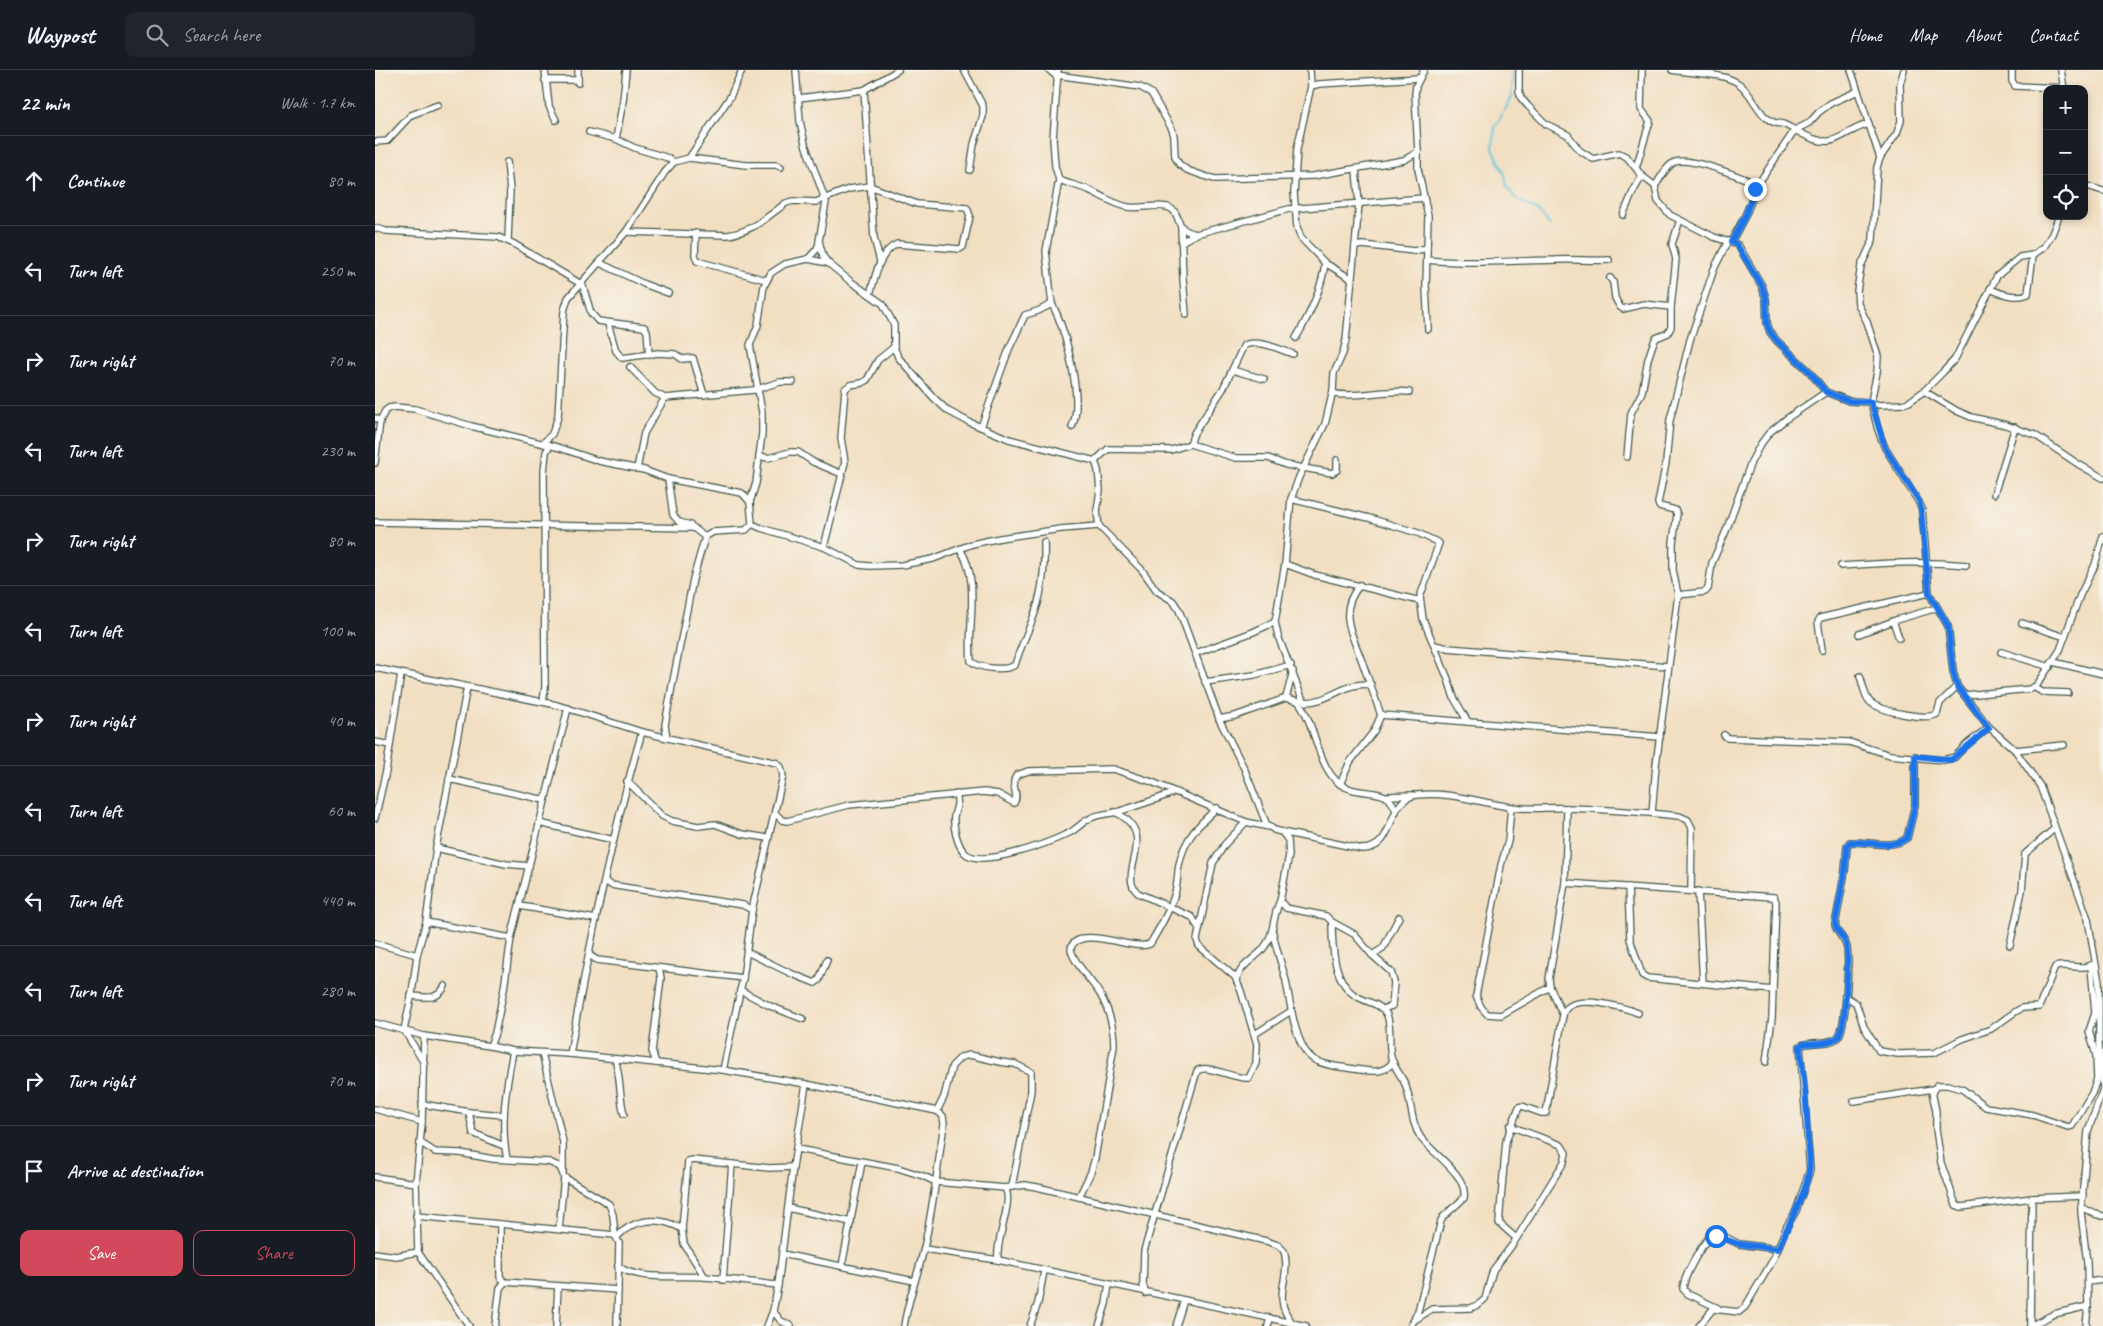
<!DOCTYPE html>
<html lang="en">
<head>
<meta charset="utf-8">
<style>
	:root { --surface:#171b24; --page:#20242c; --text:#f1f3f6; --muted:#9ea1a6; --line:#363941; --accent:#d1495b }
	body { margin:0; font-family:Caveat,sans-serif; background:var(--page); color:var(--text) }
	.controls { position:absolute; right:15px; top:15px; display:grid; overflow:hidden; border-radius:10px; box-shadow:0 2px 8px #0003 }
	.controls button { width:45px; height:45px; display:grid; place-items:center; padding:0; border:0; border-bottom:1px solid var(--line); background:var(--surface); color:var(--text); font:25px sans-serif }
	.stop { position:absolute; width:15px; height:15px; margin:-11px; border:4px solid #1a73e8; border-radius:50%; background:#fff }
	.stop.end { background:#1a73e8; border-color:#fff; box-shadow:0 1px 5px #0008 }
	.list { margin:0; padding:0; list-style:none }
	h2 { display:flex; justify-content:space-between; align-items:center; height:65px; margin:0; padding:0 20px; font-size:21px }
	h2 small { font-size:16px; font-weight:400; color:var(--muted) }
	.list li { display:grid; grid-template-columns:32px 1fr auto; gap:15px; align-items:center; box-sizing:border-box; height:90px; padding:0 20px; border-top:1px solid var(--line) }
	.list b { display:block; font-size:19px; white-space:nowrap }
	.list em { font-size:16px; font-style:normal; color:var(--muted) }
	.actions { display:flex; gap:10px; padding:15px 20px }
	.actions a { flex:1; padding:11px 0; border:1px solid var(--accent); border-radius:10px; text-align:center; font-size:18px; color:var(--accent) }
	.actions .main { background:var(--accent); color:#fff }
	.icon { flex:none; width:28px; height:28px; fill:none; stroke:currentColor; stroke-width:2; stroke-linecap:round; stroke-linejoin:round }
	.map { position:relative; flex:none; width:1728px; height:1256px; overflow:hidden }
	header { display:flex; align-items:center; gap:30px; box-sizing:border-box; height:70px; padding:0 25px; background:var(--surface); border-bottom:1px solid var(--line) }
	header strong { font-size:24px }
	nav { display:flex; gap:28px; margin-inline-start:auto; font-size:18px }
	.search { width:350px; height:45px; background:var(--page); display:flex; align-items:center; gap:12px; box-sizing:border-box; padding:0 18px; border-radius:10px; color:var(--muted); font-size:19px }
	main { display:flex }
	aside { flex:1; background:var(--surface) }
	.map>svg:first-child { display:block }
	.lines { fill:none; stroke-linecap:round; stroke-linejoin:round }
	.stream { stroke:#5ec4dc; stroke-width:2 }
	.minor-casing { stroke:#3f5549; stroke-width:8 }
	.minor { stroke:#fff; stroke-width:5.5 }
	.route { stroke:#1a73e8; stroke-width:6 }
</style>
</head>
<body>
<header>
<strong>Waypost</strong>
<div class="search"><svg class="icon" aria-label="search" viewBox="0 0 24 24"><circle cx="10" cy="10" r="6"/><path d="M15 15l6 6"/></svg>Search here</div>
<nav><a>Home</a><a>Map</a><a>About</a><a>Contact</a></nav>
</header>
<main>
<aside>
<h2>22 min<small>Walk · 1.7 km</small></h2>
<ul class="list">
<li><svg class="icon" aria-label="ahead" viewBox="0 0 24 24"><path d="M12 20V5M6 11l6-6 6 6"/></svg><div><b>Continue</b></div><em>80 m</em></li>
<li><svg class="icon" aria-label="left" viewBox="0 0 24 24"><path d="M17 20v-9H6M10 6l-5 5 5 5"/></svg><div><b>Turn left</b></div><em>250 m</em></li>
<li><svg class="icon" aria-label="right" viewBox="0 0 24 24"><path d="M7 20v-9h11M14 6l5 5-5 5"/></svg><div><b>Turn right</b></div><em>70 m</em></li>
<li><svg class="icon" aria-label="left" viewBox="0 0 24 24"><path d="M17 20v-9H6M10 6l-5 5 5 5"/></svg><div><b>Turn left</b></div><em>230 m</em></li>
<li><svg class="icon" aria-label="right" viewBox="0 0 24 24"><path d="M7 20v-9h11M14 6l5 5-5 5"/></svg><div><b>Turn right</b></div><em>80 m</em></li>
<li><svg class="icon" aria-label="left" viewBox="0 0 24 24"><path d="M17 20v-9H6M10 6l-5 5 5 5"/></svg><div><b>Turn left</b></div><em>100 m</em></li>
<li><svg class="icon" aria-label="right" viewBox="0 0 24 24"><path d="M7 20v-9h11M14 6l5 5-5 5"/></svg><div><b>Turn right</b></div><em>40 m</em></li>
<li><svg class="icon" aria-label="left" viewBox="0 0 24 24"><path d="M17 20v-9H6M10 6l-5 5 5 5"/></svg><div><b>Turn left</b></div><em>60 m</em></li>
<li><svg class="icon" aria-label="left" viewBox="0 0 24 24"><path d="M17 20v-9H6M10 6l-5 5 5 5"/></svg><div><b>Turn left</b></div><em>440 m</em></li>
<li><svg class="icon" aria-label="left" viewBox="0 0 24 24"><path d="M17 20v-9H6M10 6l-5 5 5 5"/></svg><div><b>Turn left</b></div><em>280 m</em></li>
<li><svg class="icon" aria-label="right" viewBox="0 0 24 24"><path d="M7 20v-9h11M14 6l5 5-5 5"/></svg><div><b>Turn right</b></div><em>70 m</em></li>
<li><svg class="icon" aria-label="arrive" viewBox="0 0 24 24"><path d="M6 21V4h12l-3 4 3 4H6"/></svg><div><b>Arrive at destination</b></div></li>
</ul>
<div class="actions"><a class="main">Save</a><a>Share</a></div>
</aside>
<div class="map">
<svg width="1728" height="1256" viewBox="0 0 1728 1256">
	<rect width="100%" height="100%" fill="#f7f3e8"/>
	<filter id="ink" filterUnits="userSpaceOnUse"><feTurbulence type="fractalNoise" baseFrequency=".02" numOctaves="2"/><feDisplacementMap in="SourceGraphic" scale="10" xChannelSelector="R" yChannelSelector="G"/><feConvolveMatrix kernelMatrix="1 2 1 2 8 2 1 2 1" color-interpolation-filters="sRGB"/></filter>
	<filter id="wash" filterUnits="userSpaceOnUse"><feTurbulence type="fractalNoise" baseFrequency=".0096" numOctaves="4" result="noise"/><feDisplacementMap in="SourceGraphic" scale="20" xChannelSelector="R" yChannelSelector="G"/><feGaussianBlur stdDeviation="1.12" result="paint"/><feColorMatrix in="noise" values="0 0 0 0 0 0 0 0 0 0 0 0 0 0 0 0 0 1.4 0 .05"/><feComposite in="paint" operator="in"/></filter>
	<g filter="url(#wash)">
		<rect width="100%" height="100%" fill="#f2dfc2"/>
		<g class="lines">
			<polyline class="stream" points="1137,0 1137,27 1120,57 1118,78 1130,105 1132,117 1140,128 1163,141 1175,155"/>
		</g>
	</g>
	<g filter="url(#ink)">
		<g class="lines">
			<g class="minor-casing">
				<g id="minor">
					<polyline points="170,0 174,36 181,50"/>
					<polyline points="251,0 248,31 241,69 260,78 290,87 299,92"/>
					<polyline points="421,0 425,51 430,74 451,132 444,171 448,186 453,193 475,211 508,234 519,255 519,277 523,287 559,328 573,341 594,352 634,369 720,391 723,400 725,420 722,441 724,456 767,500 782,521 798,531 804,540 845,651 869,698 891,753 899,760 907,762 913,770 914,785 905,831 911,838 951,846 957,852 979,864 997,885 1016,902 1019,912 1017,936 1008,939"/>
					<polyline points="589,0 608,36 608,46 599,74 595,100"/>
					<polyline points="674,0 682,7"/>
					<polyline points="935,0 936,16 922,79 919,123 922,157 926,168 950,193 975,208"/>
					<polyline points="1144,0 1144,21 1146,28 1153,36 1171,54 1193,65 1204,80 1218,89 1244,83 1252,87 1267,106 1280,116 1283,131 1295,145 1339,167 1363,175 1387,216 1391,229 1392,253 1395,262 1402,271 1434,301 1451,322 1474,331 1496,332 1504,335 1527,334 1534,332 1549,321 1568,302 1580,289 1622,206 1645,187 1658,185 1669,177 1677,164 1684,146"/>
					<path d="M1297 0C1317 4 1346 2 1363 13 1380 24 1384 54 1408 54 1422 60 1443 76 1459 70 1471 65 1481 57 1494 54"/>
					<polyline points="1476,0 1505,88"/>
					<polyline points="1529,0 1525,14 1526,51 1522,63 1505,88 1502,97 1498,170 1486,196 1482,221 1483,234 1492,252 1503,286 1502,302 1496,332 1503,360 1510,378 1543,431 1547,439 1554,523 1573,556 1578,601 1582,616 1614,657 1640,680 1665,716 1713,849 1724,913 1724,975 1728,1019 1713,1061 1706,1142 1712,1193 1713,1236 1711,1256"/>
					<polyline points="1637,0 1637,11 1640,16 1689,18"/>
					<polyline points="1686,0 1689,19"/>
					<polyline points="682,5 765,17 776,23 797,59 799,66 800,87 804,94 812,100 832,107 840,109 938,106 1029,90 1043,82 1040,24 1041,16 1049,0"/>
					<polyline points="170,10 203,10"/>
					<polyline points="203,13 203,0"/>
					<polyline points="936,16 944,14 1044,8"/>
					<polyline points="489,20 499,168 505,191"/>
					<polyline points="424,28 489,20 523,0"/>
					<polyline points="214,62 241,69"/>
					<polyline points="0,72 12,71 36,45 63,35"/>
					<polyline points="1043,82 1043,99 1053,146 1051,216 1053,259"/>
					<polyline points="314,88 371,95 401,95 406,97"/>
					<polyline points="132,92 135,120 133,170"/>
					<polyline points="1261,98 1275,51 1266,39 1267,0"/>
					<path d="M684 110C694 114 704 116 714 120 727 126 738 134 753 137 765 139 780 134 792 137 809 142 796 159 821 164L914 139 1049 128"/>
					<polyline points="1709,115 1728,121"/>
					<path d="M1280 116C1285 109 1292 95 1300 92 1316 87 1366 107 1383 114"/>
					<polyline points="1248,145 1258,122 1267,106"/>
					<polyline points="0,158 11,161 123,167 139,174 206,214"/>
					<polyline points="806,158 808,208 811,245"/>
					<path d="M251 162 353 165C378 161 391 148 411 133L418 131 441 132 474 119 495 116 542 134 592 138 595 146 588 177 585 179 522 174C503 183 501 206 495 224"/>
					<polyline points="321,163 320,185 322,191 391,210"/>
					<polyline points="806,172 821,164"/>
					<polyline points="1356,172 1370,146 1383,114 1417,64 1420,60 1434,53 1444,42 1456,33 1483,21"/>
					<polyline points="980,176 988,175 1039,181 1052,178"/>
					<polyline points="433,189 453,193"/>
					<path d="M1052 190C1095 194 1137 191 1180 190 1198 189 1216 191 1234 190"/>
					<polyline points="225,193 269,214 293,223"/>
					<polyline points="1235,208 1238,212 1240,228 1245,237 1248,239 1269,234 1296,237"/>
					<polyline points="207,213 216,243 223,251 269,257 272,261 274,285"/>
					<path d="M1615 219C1627 224 1641 229 1653 224L1658 185"/>
					<path d="M677 234C691 260 709 331 697 357"/>
					<polyline points="233,254 241,281 247,288 283,283 300,284 307,289 318,288 329,325"/>
					<path d="M921 268C934 246 947 218 950 193"/>
					<polyline points="255,297 280,323 290,328"/>
					<polyline points="857,300 889,309"/>
					<path d="M958 321 960 324C984 328 1009 319 1034 322"/>
					<polyline points="1549,321 1582,341 1596,347 1631,355 1660,365 1703,394 1728,408"/>
					<polyline points="0,348 5,351 0,393"/>
					<polyline points="5,351 10,341 14,338 20,337 40,339 96,356 182,377 224,391 269,400 293,409 367,423 375,432 377,454 386,458 449,477 484,495 494,496 527,495 558,489 597,474 625,468 686,459 724,456"/>
					<polyline points="606,357 634,279 650,245 663,241 677,234 671,181 684,110 680,96 678,69 683,0"/>
					<polyline points="168,373 177,364 183,347 189,241 193,228 251,162 290,102 299,92 314,88 355,27 367,0"/>
					<path d="M815 374 819 363 848 319 869 275C884 269 903 279 918 284"/>
					<polyline points="384,386 393,388 415,382 423,382 438,392 467,404"/>
					<polyline points="1252,387 1256,343 1267,322 1273,289 1278,274 1281,268 1293,263 1296,257 1296,237 1301,189 1297,174 1305,150"/>
					<polyline points="720,391 733,379 796,380 815,374 861,388 893,388 911,395 957,403 962,400 962,390"/>
					<polyline points="262,399 269,363 290,328 379,320 405,312 418,312"/>
					<polyline points="293,409 298,445 304,452 315,455 330,467"/>
					<polyline points="1619,424 1640,357"/>
					<polyline points="916,429 994,448 1043,463 1064,473 1045,527 1048,549 1073,609 1079,628 1093,652"/>
					<polyline points="375,432 381,413 387,363 387,342 375,275 383,255 389,216 396,203 410,194 433,189 442,179 444,173"/>
					<polyline points="0,452 319,458"/>
					<polyline points="449,477 470,392 466,368 470,319 475,315 487,313 492,310 503,290 519,277"/>
					<path d="M585 479C606 510 592 556 596 591 604 599 631 601 640 595 645 578 652 564 658 548 668 523 670 498 669 472"/>
					<polyline points="910,494 940,505 1045,531"/>
					<path d="M1466 496C1508 493 1548 491 1591 495"/>
					<path d="M985 515C961 542 978 566 988 594 994 611 1000 628 1006 645L1285 667"/>
					<polyline points="1303,525 1298,500 1298,473 1302,444 1300,440 1284,436 1283,433 1291,393 1295,350 1315,270 1339,199 1353,171"/>
					<polyline points="1518,551 1524,568"/>
					<path d="M900 552 903 566 927 628 931 632C954 632 973 610 996 615"/>
					<polyline points="1647,553 1690,567"/>
					<polyline points="1484,564 1521,550 1562,538"/>
					<polyline points="1059,575 1073,578 1293,596"/>
					<polyline points="1447,580 1443,552 1445,548 1554,523"/>
					<polyline points="1626,582 1675,597"/>
					<polyline points="821,583 878,562 900,552 910,494 916,429 924,407 950,354 958,321 959,303 968,283 971,270 984,134 981,100"/>
					<polyline points="1678,592 1728,604"/>
					<polyline points="0,598 182,635 267,662 402,693 406,697 408,706 377,840 368,908 348,1000"/>
					<path d="M1485 606C1488 614 1489 626 1495 632 1506 641 1550 651 1562 644L1565 633 1582 616"/>
					<polyline points="830,612 879,605 916,595"/>
					<polyline points="1659,617 1667,622 1693,623"/>
					<polyline points="1590,625 1656,619 1662,615 1685,580 1705,525 1720,495 1728,466"/>
					<polyline points="911,628 918,601"/>
					<polyline points="168,632 170,617 169,402 171,382 175,375"/>
					<path d="M844 649 860 646 911 628 923 631C941 654 942 697 965 714 987 729 1012 713 1021 741"/>
					<polyline points="1349,665 1353,668 1474,672 1515,685 1568,690 1580,687 1591,675 1614,657"/>
					<polyline points="292,668 290,655 297,616 318,509 330,467 338,462 371,460 377,454"/>
					<polyline points="0,672 15,675"/>
					<polyline points="1640,680 1689,675"/>
					<polyline points="74,709 170,730"/>
					<polyline points="252,711 287,746 297,751 323,756 340,754 367,764 393,768"/>
					<polyline points="965,714 975,692 999,661 1006,645"/>
					<path d="M581 724C584 733 581 738 579 746 578 757 582 774 589 782 604 800 676 772 694 763 702 759 708 751 716 748 724 744 733 744 742 742 761 736 781 730 800 722"/>
					<polyline points="1013,726 1038,725"/>
					<polyline points="1136,737 1133,771 1126,795 1101,926 1106,937 1112,944 1126,945 1175,917"/>
					<path d="M740 742C787 765 740 803 763 823L817 847 823 857"/>
					<path d="M400 743 407 750 412 751 474 735 609 722 623 724 639 733C645 724 634 714 642 705L653 701 738 699 777 712 871 752 894 757"/>
					<polyline points="1277,743 1281,695 1303,525 1330,522 1333,519 1337,493 1351,461 1376,392 1385,375 1394,363 1411,349 1451,322"/>
					<polyline points="0,748 11,701 26,604"/>
					<polyline points="164,753 239,770"/>
					<path d="M907 762 987 779C1023 779 1009 729 1042 725 1075 721 1105 733 1136 737 1155 740 1175 737 1193 738 1230 739 1267 742 1304 746L1313 750 1317 758 1316 820"/>
					<polyline points="61,778 131,794 154,796"/>
					<polyline points="230,811 236,815 254,818 368,835 377,840"/>
					<polyline points="1190,813 1399,827 1401,832 1397,948 1391,992"/>
					<polyline points="1253,817 1255,869 1267,905 1272,908 1398,920"/>
					<polyline points="1323,821 1328,913"/>
					<polyline points="145,836 221,849"/>
					<polyline points="51,852 136,868"/>
					<path d="M957 852C957 876 958 914 983 927 993 933 1007 934 1012 945 1017 958 1013 973 1016 987 1018 996 1026 1005 1030 1014 1037 1031 1035 1052 1046 1068 1058 1084 1093 1105 1089 1128L1068 1147 1066 1151 1043 1241 1036 1256"/>
					<path d="M898 863C901 879 907 895 911 911 915 931 920 977 938 989 949 996 967 997 979 999 994 1001 1008 1005 1018 992"/>
					<polyline points="0,873 42,885"/>
					<polyline points="1635,875 1647,821 1650,784 1679,759"/>
					<polyline points="372,882 415,903 440,913 444,910 452,890"/>
					<polyline points="214,885 222,890 368,908"/>
					<polyline points="997,885 1008,878 1024,847"/>
					<path d="M862 911C864 895 879 890 888 879 900 865 897 847 905 831"/>
					<polyline points="365,920 395,936 428,949"/>
					<path d="M36 926C51 927 62 931 70 916"/>
					<path d="M1470 926 1481 933 1489 957 1504 981 1523 984 1559 983 1587 969 1616 959 1640 942 1647 938 1664 937 1680 897C1693 893 1706 901 1719 894"/>
					<polyline points="1188,945 1175,917 1174,909 1190,813 1192,738"/>
					<path d="M0 953 49 966 115 976 138 981 195 984 348 1000 431 1014 562 1041 568 1046 569 1054C563 1095 558 1138 549 1178 543 1205 533 1229 529 1256"/>
					<polyline points="880,964 916,941"/>
					<polyline points="49,966 47,1052 41,1113 43,1182 94,1256"/>
					<polyline points="115,976 120,963 129,919 136,868 193,638"/>
					<polyline points="167,983 188,1072 188,1101"/>
					<path d="M195 984C214 876 236 767 267 662"/>
					<path d="M240 989C246 1007 244 1026 249 1044"/>
					<polyline points="49,993 29,960 37,923 42,885 51,852 61,778 92,617"/>
					<polyline points="281,993 277,981 286,908 284,898"/>
					<polyline points="1479,1031 1558,1019"/>
					<polyline points="47,1034 94,1042 129,1045"/>
					<polyline points="0,1039 47,1052"/>
					<polyline points="562,1041 569,1027 577,996 586,987 595,985 625,992 640,994 656,1002 656,1021 637,1116"/>
					<polyline points="94,1042 98,1063 129,1076"/>
					<polyline points="46,1073 60,1082 85,1083 118,1089 174,1092 185,1097 189,1107 184,1159"/>
					<path d="M422 1079 523 1098 548 1106 561 1112 630 1118 650 1115 662 1117 891 1171 903 1175 909 1181C917 1208 896 1226 916 1251"/>
					<path d="M132 1089C125 1054 131 1017 138 981"/>
					<polyline points="0,1107 41,1113"/>
					<polyline points="189,1107 234,1134 238,1145 240,1165"/>
					<polyline points="1708,1126 1657,1128 1586,1137 1581,1135 1566,1093 1561,1059 1561,1041 1557,1022 1562,1015 1572,1015 1587,1019 1611,1037 1658,1045 1693,1057 1697,1056 1717,1023 1722,1009 1721,985 1714,961 1720,943 1716,896"/>
					<path d="M704 1127 716 1102 720 1088 739 976C739 958 734 940 725 924 719 914 696 889 696 879 696 872 705 869 710 868 730 865 760 880 775 874 784 859 794 843 799 826 803 816 802 805 804 795 809 769 823 755 842 738"/>
					<polyline points="1706,1137 1720,1144 1728,1146"/>
					<polyline points="413,1138 476,1152"/>
					<polyline points="41,1146 240,1165 244,1173 242,1256"/>
					<polyline points="125,1154 125,1207 130,1212 243,1220"/>
					<polyline points="307,1159 313,1091 318,1090 394,1098 418,1097"/>
					<path d="M242 1167C259 1148 285 1146 307 1159L309 1174 330 1207"/>
					<path d="M1141 1168 1124 1153 1131 1071 1144 1037 1147 1036 1166 1043H1171L1188 945C1189 942 1190 939 1192 938 1204 925 1248 937 1263 943"/>
					<polyline points="549,1179 623,1190 931,1256"/>
					<polyline points="0,1183 21,1186 43,1182"/>
					<polyline points="407,1184 539,1211"/>
					<path d="M623 1190C620 1169 639 1132 630 1118"/>
					<path d="M243 1196C261 1211 306 1205 330 1207 354 1209 379 1213 403 1215"/>
					<polyline points="467,1196 487,1092"/>
					<polyline points="348,1210 357,1094"/>
					<polyline points="1713,1212 1728,1210"/>
					<path d="M771 1223 768 1215 769 1181 822 1001C833 993 859 1010 874 1008L881 993 882 974 866 921 860 907 824 876 822 870 838 793 850 774 871 752"/>
					<path d="M1343 1238 1313 1224 1308 1219C1308 1207 1327 1175 1335 1166L1352 1168 1364 1174 1403 1179"/>
					<polyline points="398,1241 406,1251 416,1256"/>
					<polyline points="1040,1250 1057,1239 1096,1238 1104,1234 1110,1229 1118,1200 1138,1174 1189,1092 1191,1083 1186,1075 1135,1056"/>
					<polyline points="1655,1255 1657,1128"/>
					<polyline points="120,1256 125,1218 130,1212"/>
					<polyline points="181,1256 183,1216"/>
					<polyline points="392,1256 398,1241 403,1215 418,1097 431,1014"/>
					<polyline points="655,1256 663,1233 669,1201"/>
					<polyline points="724,1256 731,1234 734,1214"/>
					<polyline points="801,1256 809,1230"/>
					<polyline points="893,1256 895,1248"/>
					<path d="M1324 1256 1338 1239 1364 1242 1370 1237 1398 1190 1412 1156 1421 1141 1435 1100 1425 976C1436 970 1454 976 1463 967 1471 959 1474 891 1472 878 1470 868 1462 864 1460 855L1470 801 1472 776 1475 772C1492 771 1517 780 1532 768L1540 735V686"/>
					<polyline points="1655,1256 1679,1244 1713,1236"/>
				</g>
			</g>
			<use href="#minor" class="minor"/>
		</g>
	</g>
	<g class="lines" filter="url(#ink)">
		<path class="route" d="M1341 1166 1364 1174 1403 1179C1413 1154 1429 1129 1434 1102 1436 1092 1434 1081 1433 1071 1432 1041 1430 1010 1425 980V976L1429 974C1439 973 1456 974 1463 967 1471 959 1474 886 1471 874 1469 866 1461 863 1460 854L1470 801 1472 776 1475 772C1493 771 1516 780 1532 768L1540 735V686L1576 690 1614 658 1582 616 1578 601 1573 556 1554 523 1546 439 1544 431 1510 378 1496 332 1474 331 1451 322 1434 301 1402 271 1395 262 1392 254 1391 228 1387 216 1362 175 1356 172 1370 146 1380 119"/>
	</g>
</svg>
<div class="controls">
<button>+</button>
<button>−</button>
<button><svg class="icon" aria-label="locate" viewBox="0 0 24 24"><circle cx="12" cy="12" r="6"/><path d="M12 2v4M12 18v4M2 12h4M18 12h4"/></svg></button>
</div>
<div class="stop" style="left:1341px;top:1166px"></div>
<div class="stop end" style="left:1380px;top:119px"></div>
</div>
</main>
</body>
</html>
